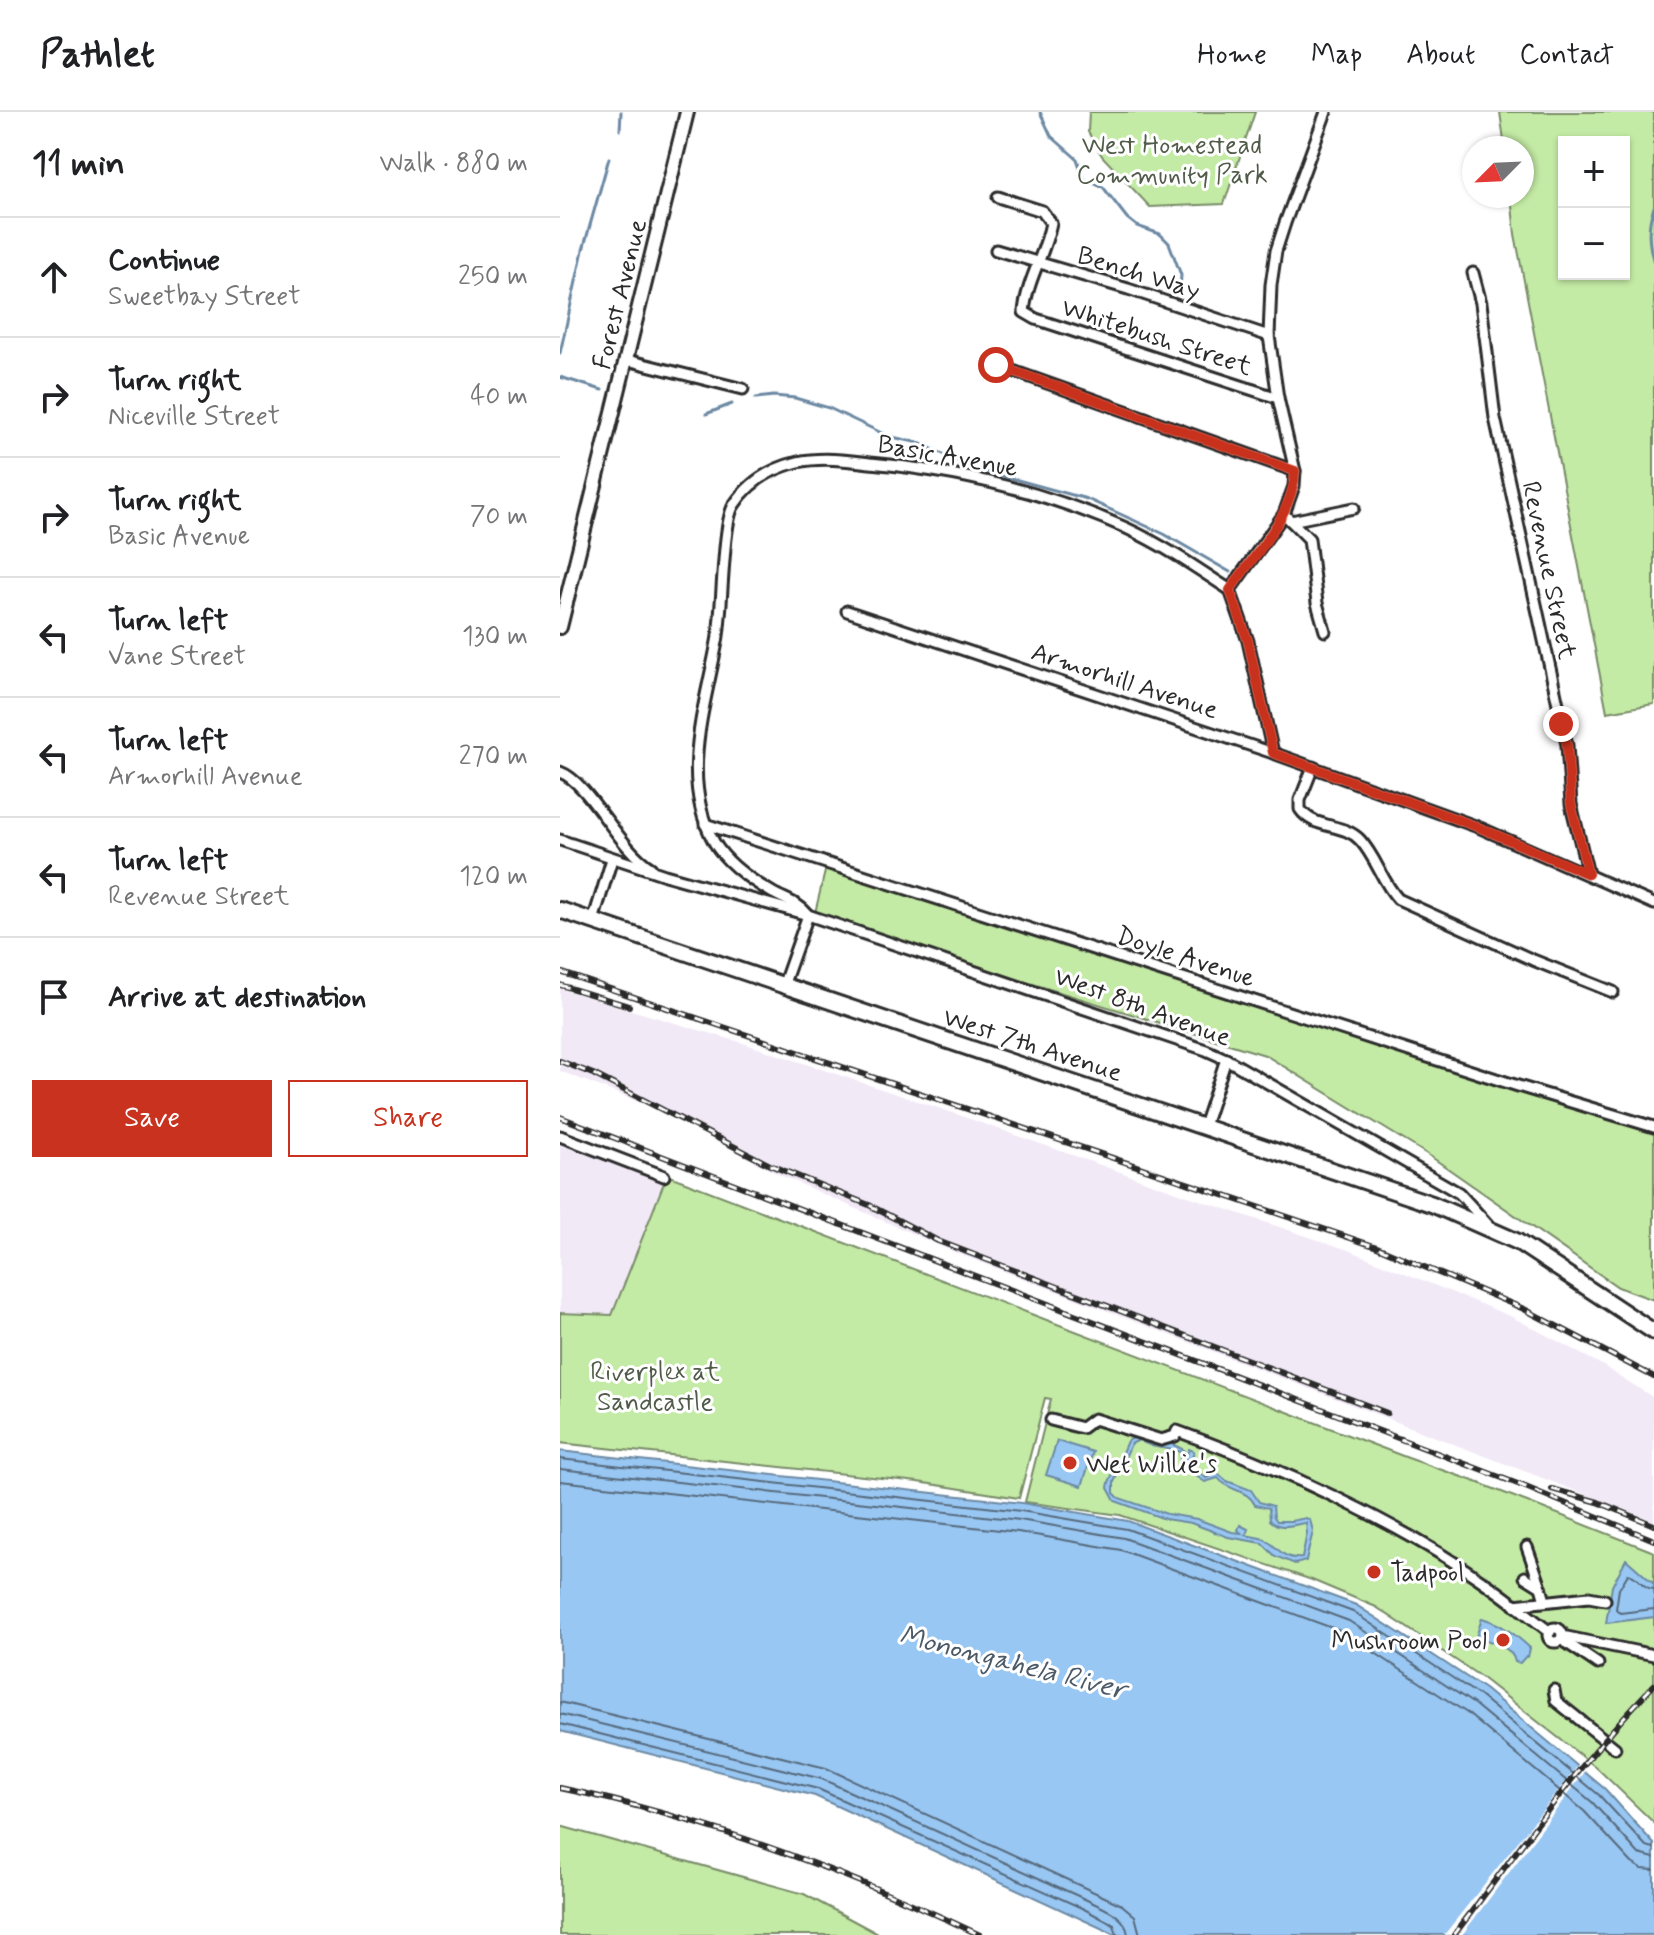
<!DOCTYPE html>
<html lang="en">
<head>
<meta charset="utf-8">
<style>
	:root { --surface:#fff; --page:#f6f6f6; --text:#202124; --muted:#757577; --line:#e0e0e0; --accent:#c8321e }
	body { margin:0; font-family:Mynerve,sans-serif; background:var(--page); color:var(--text) }
	.controls { position:absolute; right:24px; top:24px; display:grid; overflow:hidden; border-radius:0px; box-shadow:0 2px 6px #0004 }
	.controls button { width:72px; height:72px; display:grid; place-items:center; padding:0; border:0; border-bottom:2px solid var(--line); background:var(--surface); color:var(--text); font:40px sans-serif }
	.compass { position:absolute; left:902px; top:24px; width:72px; height:72px; border-radius:50%; background:var(--surface); box-shadow:0 2px 6px #0004; rotate:246deg }
	.stop { position:absolute; width:24px; height:24px; margin:-18px; border:6px solid #c8321e; border-radius:50%; background:#fff }
	.stop.end { background:#c8321e; border-color:#fff; box-shadow:0 2px 8px #0008 }
	.list { margin:0; padding:0; list-style:none }
	h2 { display:flex; justify-content:space-between; align-items:center; height:104px; margin:0; padding:0 32px; font-size:34px }
	h2 small { font-size:26px; font-weight:400; color:var(--muted) }
	.list li { display:grid; grid-template-columns:52px 1fr auto; gap:24px; align-items:center; box-sizing:border-box; height:120px; padding:0 32px; border-top:2px solid var(--line) }
	.list b { display:block; font-size:30px; white-space:nowrap }
	.list p { margin:0; font-size:26px; white-space:nowrap; color:var(--muted) }
	.list em { font-size:26px; font-style:normal; color:var(--muted) }
	.actions { display:flex; gap:16px; padding:24px 32px }
	.actions a { flex:1; padding:18px 0; border:2px solid var(--accent); border-radius:0px; text-align:center; font-size:28px; color:var(--accent) }
	.actions .main { background:var(--accent); color:#fff }
	.icon { flex:none; width:44px; height:44px; fill:none; stroke:currentColor; stroke-width:2; stroke-linecap:round; stroke-linejoin:round }
	.map { position:relative; flex:none; width:1094px; height:1823px; overflow:hidden }
	header { display:flex; align-items:center; gap:48px; box-sizing:border-box; height:112px; padding:0 40px; background:var(--surface); border-bottom:2px solid var(--line) }
	header strong { font-size:38px }
	nav { display:flex; gap:44px; margin-inline-start:auto; font-size:28px }
	main { display:flex }
	aside { flex:1; background:var(--surface) }
	.map>svg:first-child { display:block }
	.built { fill:#f2e9f7 }
	.green { fill:#c4eba5; stroke:#788b68; stroke-width:2; fill-rule:evenodd }
	.water { fill:#98c7f3; stroke:#6c89a3; stroke-width:2; fill-rule:evenodd }
	.pier { fill:#fff }
	.lines { fill:none; stroke-linecap:round; stroke-linejoin:round }
	.shore { stroke:#57697b; stroke-width:2 }
	.stream { stroke:#6c89a3; stroke-width:3 }
	.street-casing { stroke:#2b2b2b; stroke-width:15 }
	.secondary-casing { stroke:#2b2b2b; stroke-width:18 }
	.primary-casing { stroke:#2b2b2b; stroke-width:20 }
	.street { stroke:#fff; stroke-width:9 }
	.secondary { stroke:#fff; stroke-width:12 }
	.primary { stroke:#fff; stroke-width:14 }
	.rail-casing { stroke:#2b2b2b; stroke-width:6 }
	.rail { stroke:#fff; stroke-width:3; stroke-dasharray:9; stroke-linecap:butt }
	.route { stroke:#c8321e; stroke-width:10 }
	.poi-dot { fill:#c8321e; stroke:#fff; stroke-width:3 }
	.labels { text-anchor:middle; stroke-width:6; stroke-linejoin:round; paint-order:stroke }
	.park-label { font-size:26px; fill:#515b4a; stroke:#fff }
	.street-label { font-size:26px; fill:#2b2b2b; stroke:#fff }
	.poi-label { font-size:26px; fill:#2b2b2b; stroke:#fff; text-anchor:start }
	.water-label { font-size:28px; font-style:italic; fill:#4c5a67; stroke:#fff }
</style>
</head>
<body>
<header>
<strong>Pathlet</strong>
<nav><a>Home</a><a>Map</a><a>About</a><a>Contact</a></nav>
</header>
<main>
<aside>
<h2>11 min<small>Walk · 880 m</small></h2>
<ul class="list">
<li><svg class="icon" aria-label="ahead" viewBox="0 0 24 24"><path d="M12 20V5M6 11l6-6 6 6"/></svg><div><b>Continue</b><p>Sweetbay Street</p></div><em>250 m</em></li>
<li><svg class="icon" aria-label="right" viewBox="0 0 24 24"><path d="M7 20v-9h11M14 6l5 5-5 5"/></svg><div><b>Turn right</b><p>Niceville Street</p></div><em>40 m</em></li>
<li><svg class="icon" aria-label="right" viewBox="0 0 24 24"><path d="M7 20v-9h11M14 6l5 5-5 5"/></svg><div><b>Turn right</b><p>Basic Avenue</p></div><em>70 m</em></li>
<li><svg class="icon" aria-label="left" viewBox="0 0 24 24"><path d="M17 20v-9H6M10 6l-5 5 5 5"/></svg><div><b>Turn left</b><p>Vane Street</p></div><em>130 m</em></li>
<li><svg class="icon" aria-label="left" viewBox="0 0 24 24"><path d="M17 20v-9H6M10 6l-5 5 5 5"/></svg><div><b>Turn left</b><p>Armorhill Avenue</p></div><em>270 m</em></li>
<li><svg class="icon" aria-label="left" viewBox="0 0 24 24"><path d="M17 20v-9H6M10 6l-5 5 5 5"/></svg><div><b>Turn left</b><p>Revenue Street</p></div><em>120 m</em></li>
<li><svg class="icon" aria-label="arrive" viewBox="0 0 24 24"><path d="M6 21V4h12l-3 4 3 4H6"/></svg><div><b>Arrive at destination</b></div></li>
</ul>
<div class="actions"><a class="main">Save</a><a>Share</a></div>
</aside>
<div class="map">
<svg width="1094" height="1823" viewBox="0 0 1094 1823">
	<rect width="100%" height="100%" fill="#fff"/>
	<filter id="ink" filterUnits="userSpaceOnUse"><feTurbulence type="fractalNoise" baseFrequency=".0125" numOctaves="2"/><feDisplacementMap in="SourceGraphic" scale="16" xChannelSelector="R" yChannelSelector="G"/><feConvolveMatrix kernelMatrix="1 2 1 2 8 2 1 2 1" color-interpolation-filters="sRGB"/></filter>
	<g filter="url(#ink)">
		<g class="built">
			<polygon points="0,877 183,931 396,1002 645,1090 791,1139 952,1205 1042,1253 1094,1286 1094,1409 394,1140 220,1063 94,996 0,959"/>
			<polygon points="0,1018 107,1063 52,1203 0,1200"/>
		</g>
		<g class="green">
			<polygon points="529,0 695,0 664,92 590,95 542,44 528,20"/>
			<path d="M940 0H1094V592L1047 600 955 122 951 84H962V36H945ZM1004 30H1064V162H1004Z"/>
			<polygon points="267,751 1094,1016 1094,1188 1058,1175 870,1044 705,943 254,805"/>
			<polygon points="107,1063 848,1346 919,1371 1094,1440 1094,1711 1037,1656 921,1565 816,1495 752,1468 560,1403 465,1390 491,1287 485,1286 459,1386 358,1370 0,1331 0,1201 52,1203"/>
			<polygon points="0,1714 244,1782 320,1823 0,1823"/>
		</g>
		<g class="water">
			<path d="M578 1324 608 1330 624 1338 625 1347 629 1337 634 1339 631 1350H625L627 1353 633 1354 646 1366 657 1361 667 1369 691 1378 699 1390 713 1394 714 1405 717 1409H731L746 1406 750 1408 753 1419 746 1449 735 1452 715 1444 702 1431 668 1425 631 1411 605 1407 555 1389 548 1376 549 1370 567 1329ZM579 1328C592 1337 606 1335 620 1340V1353L645 1370 658 1366C669 1380 688 1377 695 1393L709 1396 710 1408C720 1419 734 1412 746 1411L747 1421 742 1446C723 1448 719 1436 706 1428 700 1425 692 1425 686 1423L688 1417 680 1413 678 1418 681 1421 672 1420 637 1407 607 1402 559 1386 554 1381V1370L571 1332Z"/>
			<polygon points="497,1329 533,1340 522,1374 486,1363"/>
			<polygon points="0,1339 462,1391 568,1409 796,1493 925,1577 1045,1677 1094,1732 1094,1823 556,1823 255,1684 0,1619"/>
			<polygon points="1066,1447 1094,1472 1094,1505 1046,1511 1052,1474"/>
			<path d="M922 1506C942 1512 955 1522 970 1536L968 1545 966 1544 960 1551 955 1550C952 1534 931 1530 916 1525Z"/>
		</g>
		<polygon class="pier" points="1020,1651 1027,1657 902,1823 884,1823"/>
		<g class="lines">
			<g class="shore">
				<polyline points="0,1347 461,1399 567,1417 793,1500 920,1584 1039,1683 1086,1734 1094,1736"/>
				<polyline points="0,1357 460,1408 564,1426 789,1509 914,1592 1032,1690 1079,1742 1094,1746"/>
				<polyline points="0,1369 458,1420 561,1438 783,1520 907,1601 1024,1699 1072,1751 1082,1757 1094,1758"/>
				<path d="M1094 1477C1082 1477 1078 1463 1068 1462L1059 1477 1056 1497 1060 1501 1094 1497"/>
				<polyline points="0,1590 266,1656 562,1793 575,1804 580,1823"/>
				<path d="M0 1602 262 1667 529 1789C545 1797 566 1803 568 1823"/>
				<polyline points="0,1612 258,1677 524,1797 554,1813 557,1823"/>
			</g>
			<g class="stream">
				<polyline points="480,0 491,24 517,47 524,67 543,75 567,106 577,114 600,122 609,131 621,163 620,179"/>
				<polyline points="60,18 61,0"/>
				<path d="M1094 95C1087 114 1088 131 1094 151"/>
				<polyline points="0,241 23,138 49,46"/>
				<polyline points="0,265 42,278"/>
				<polyline points="196,286 214,284 235,286 269,296 328,324 359,331 414,356 527,387 604,422 670,460"/>
				<polyline points="146,302 172,292"/>
			</g>
			<g class="street-casing">
				<g id="street">
					<path d="M438 85 482 99 491 111C485 142 467 168 464 200L476 207 718 286"/>
					<polyline points="436,138 568,177 709,224"/>
					<polyline points="913,161 921,191 935,306 1007,633 1011,692 1028,762"/>
					<polyline points="67,248 183,277"/>
					<polyline points="436,253 735,359"/>
					<polyline points="731,409 794,396"/>
					<polyline points="670,478 688,529 713,641"/>
					<polyline points="670,478 724,402"/>
					<polyline points="287,499 713,641 918,715 1094,792"/>
					<polyline points="765,519 757,491 749,427 724,402 734,374 735,359 718,286 709,224 711,173 716,139 725,111 766,0"/>
					<path d="M753 655 740 688V697C754 718 783 710 800 728 816 745 822 770 838 787L973 848 1053 880"/>
					<path d="M0 660C30 671 57 735 91 756"/>
					<polyline points="145,712 958,974 1094,1015"/>
					<polyline points="0,728 105,763 248,803 646,938 666,947 899,1081 930,1115"/>
					<polyline points="33,809 52,747"/>
					<path d="M223 874 248 803C239 791 226 788 213 781 192 769 166 751 154 730 119 667 145 596 157 530 163 501 162 411 174 393 189 370 212 356 238 350 260 345 287 348 310 351 398 359 486 380 566 416 603 433 637 456 670 478"/>
					<polyline points="644,1014 666,947"/>
					<polyline points="0,1024 104,1064"/>
					<path d="M491 1308 522 1316 534 1307 601 1328 615 1324 617 1319C722 1357 839 1410 931 1475 951 1489 970 1505 990 1520"/>
					<polyline points="967,1435 981,1475"/>
					<polyline points="965,1465 981,1475 985,1489"/>
					<polyline points="954,1493 1029,1485 1045,1488"/>
					<circle cx="995" cy="1523" r="7"/>
					<polyline points="1002,1524 1094,1543"/>
					<polyline points="1001,1527 1038,1552"/>
					<polyline points="994,1578 996,1589 1055,1636"/>
				</g>
			</g>
			<g class="secondary-casing">
				<polyline id="secondary" points="0,515 127,0"/>
			</g>
			<g class="primary-casing">
				<polyline id="primary" points="0,798 872,1092 958,1130 1094,1220"/>
			</g>
			<use href="#street" class="street"/>
			<use href="#secondary" class="secondary"/>
			<use href="#primary" class="primary"/>
			<g class="rail-casing">
				<g id="rail">
					<polyline points="0,860 817,1135 964,1197 1094,1265"/>
					<polyline points="0,873 69,894"/>
					<polyline points="0,949 33,962 210,1053 309,1093 378,1129 827,1301"/>
					<polyline points="0,1005 963,1374 1094,1428"/>
					<polyline points="992,1377 1038,1390 1094,1413"/>
					<path d="M0 1676C145 1706 287 1760 420 1823"/>
					<path d="M894 1823C958 1739 1020 1649 1094 1573"/>
				</g>
			</g>
			<use href="#rail" class="rail"/>
		</g>
	</g>
	<g class="lines" filter="url(#ink)">
		<path class="route" d="M436 253 735 359C734 402 694 443 670 478L688 529 713 641 918 715 1028 762 1011 692 1007 633 1001 612"/>
	</g>
	<g class="poi-dot">
		<circle cx="510" cy="1351" r="8"/>
		<circle cx="814" cy="1460" r="8"/>
		<circle cx="943" cy="1528" r="8"/>
	</g>
	<g class="labels">
		<g class="park-label">
			<text x="612" y="41">West Homestead<tspan x="612" dy="30">Community Park</tspan></text>
			<text x="95" y="1268">Riverplex at<tspan x="95" dy="30">Sandcastle</tspan></text>
		</g>
		<g class="street-label">
			<text transform="translate(579 160) rotate(17)" y="9">Bench Way</text>
			<text transform="translate(59 182) rotate(-76)" y="9">Forest Avenue</text>
			<text transform="translate(597 224) rotate(18)" y="9">Whitebush Street</text>
			<text transform="translate(388 343) rotate(10)" y="9">Basic Avenue</text>
			<text transform="translate(990 458) rotate(78)" y="9">Revenue Street</text>
			<text transform="translate(565 568) rotate(18)" y="9">Armorhill Avenue</text>
			<text transform="translate(626 844) rotate(18)" y="9">Doyle Avenue</text>
			<text transform="translate(583 894) rotate(20)" y="9">West 8th Avenue</text>
			<text transform="translate(473 932) rotate(18)" y="9">West 7th Avenue</text>
		</g>
		<g class="poi-label">
			<text x="526" y="1360">Wet Willie's</text>
			<text x="830" y="1469">Tadpool</text>
			<text x="927" y="1537" text-anchor="end">Mushroom Pool</text>
		</g>
		<g class="water-label">
			<text transform="translate(453 1549) rotate(14)" y="10">Monongahela River</text>
		</g>
	</g>
</svg>
<div class="controls">
<button>+</button>
<button>−</button>
</div>
<svg class="compass" viewBox="-18 -18 36 36"><path d="M0-13l5 13h-10z" fill="#e53935"/><path d="M0 13l5-13h-10z" fill="#757577"/></svg>
<div class="stop" style="left:436px;top:253px"></div>
<div class="stop end" style="left:1001px;top:612px"></div>
</div>
</main>
</body>
</html>
